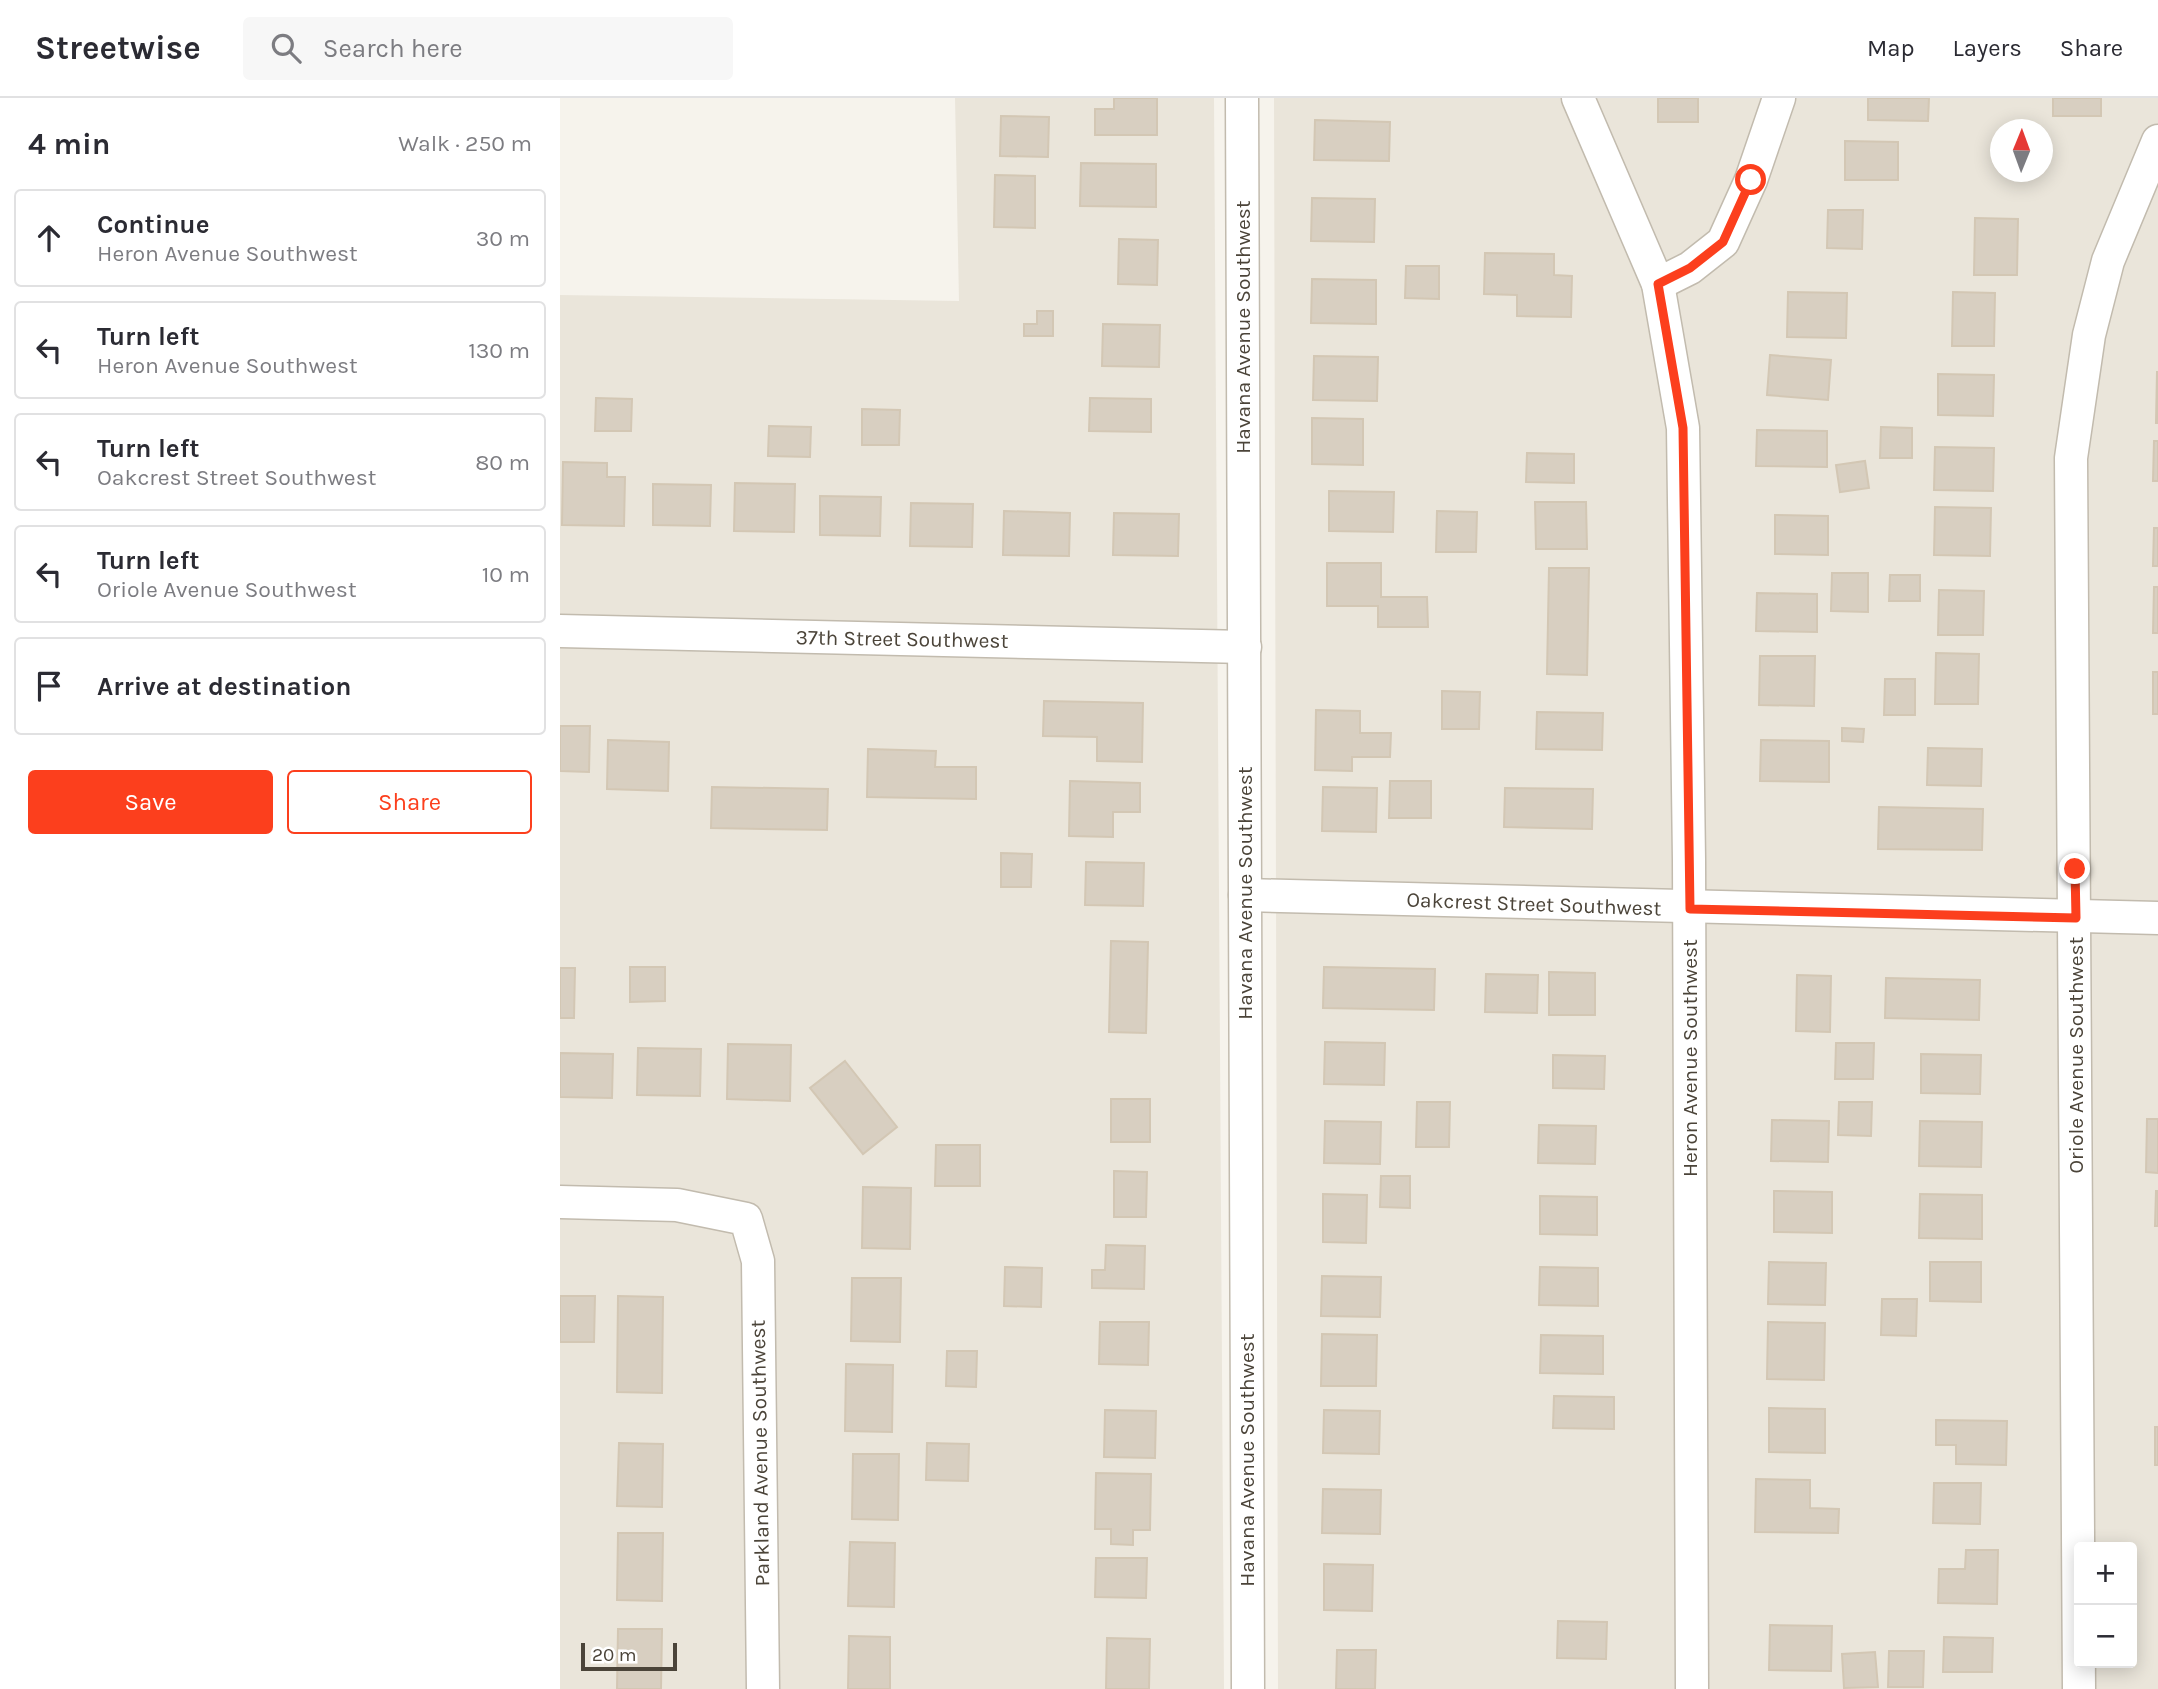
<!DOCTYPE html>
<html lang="en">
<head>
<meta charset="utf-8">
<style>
	:root { --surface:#fff; --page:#f7f7f7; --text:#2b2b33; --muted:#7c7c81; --line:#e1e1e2; --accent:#fc3f1d }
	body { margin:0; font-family:Karla,sans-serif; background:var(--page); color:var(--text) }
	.controls { position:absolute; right:21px; bottom:21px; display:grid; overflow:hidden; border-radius:7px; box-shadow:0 4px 18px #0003 }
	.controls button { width:63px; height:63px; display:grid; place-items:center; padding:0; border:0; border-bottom:2px solid var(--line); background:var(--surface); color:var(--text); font:35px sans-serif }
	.compass { position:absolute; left:1430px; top:21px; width:63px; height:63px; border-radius:50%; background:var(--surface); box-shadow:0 4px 18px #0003; rotate:1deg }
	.scale { position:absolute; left:21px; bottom:18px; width:96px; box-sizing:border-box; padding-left:7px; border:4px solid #4b4439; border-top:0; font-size:19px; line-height:24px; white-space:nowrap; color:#4b4439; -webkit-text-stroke:5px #fff; paint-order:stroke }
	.stop { position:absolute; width:21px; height:21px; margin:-16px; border:5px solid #fc3f1d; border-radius:50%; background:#fff }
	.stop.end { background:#fc3f1d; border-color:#fff; box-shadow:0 2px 7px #0008 }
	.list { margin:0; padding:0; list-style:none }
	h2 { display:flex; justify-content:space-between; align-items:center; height:91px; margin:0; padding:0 28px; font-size:30px }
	h2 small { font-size:23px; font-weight:400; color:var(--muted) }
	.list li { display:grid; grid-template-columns:46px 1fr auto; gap:21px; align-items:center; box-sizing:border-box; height:98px; margin:0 14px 14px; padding:0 14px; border:2px solid var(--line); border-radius:7px }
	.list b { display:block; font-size:26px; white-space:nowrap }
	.list p { margin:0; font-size:23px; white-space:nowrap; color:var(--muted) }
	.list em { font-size:23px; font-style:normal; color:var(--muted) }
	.actions { display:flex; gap:14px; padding:21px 28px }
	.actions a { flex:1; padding:16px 0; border:2px solid var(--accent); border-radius:7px; text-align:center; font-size:24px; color:var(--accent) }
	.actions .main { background:var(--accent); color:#fff }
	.icon { flex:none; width:38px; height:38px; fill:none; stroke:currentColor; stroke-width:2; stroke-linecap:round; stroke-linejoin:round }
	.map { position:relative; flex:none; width:1598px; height:1591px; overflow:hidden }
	header { display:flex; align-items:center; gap:42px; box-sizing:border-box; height:98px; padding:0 35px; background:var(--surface); border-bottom:2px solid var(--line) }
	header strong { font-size:33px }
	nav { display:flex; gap:38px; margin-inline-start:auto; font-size:24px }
	.search { width:490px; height:63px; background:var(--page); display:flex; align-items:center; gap:18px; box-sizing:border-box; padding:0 24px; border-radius:7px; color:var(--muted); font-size:26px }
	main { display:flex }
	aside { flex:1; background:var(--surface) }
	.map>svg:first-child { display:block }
	.residential { fill:#eae5da; fill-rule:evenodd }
	.building { fill:#d8cfc1; stroke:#d3c7b4; stroke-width:2 }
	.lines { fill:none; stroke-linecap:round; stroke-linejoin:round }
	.minor-casing { stroke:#c2bbae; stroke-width:35 }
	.minor { stroke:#fff; stroke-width:32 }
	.route { stroke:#fc3f1d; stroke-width:9 }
	.labels { text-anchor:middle; stroke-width:5; stroke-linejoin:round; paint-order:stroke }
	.street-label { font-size:21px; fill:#4b4439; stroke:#fff }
</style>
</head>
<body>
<header>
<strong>Streetwise</strong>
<div class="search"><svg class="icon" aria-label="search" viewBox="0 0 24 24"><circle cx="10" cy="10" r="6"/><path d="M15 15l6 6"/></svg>Search here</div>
<nav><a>Map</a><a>Layers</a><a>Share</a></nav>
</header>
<main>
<aside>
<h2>4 min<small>Walk · 250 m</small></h2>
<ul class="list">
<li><svg class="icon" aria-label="ahead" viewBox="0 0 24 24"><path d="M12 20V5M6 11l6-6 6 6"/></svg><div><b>Continue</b><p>Heron Avenue Southwest</p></div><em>30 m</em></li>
<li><svg class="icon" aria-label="left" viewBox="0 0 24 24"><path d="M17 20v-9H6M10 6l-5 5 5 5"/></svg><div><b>Turn left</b><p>Heron Avenue Southwest</p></div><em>130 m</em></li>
<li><svg class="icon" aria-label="left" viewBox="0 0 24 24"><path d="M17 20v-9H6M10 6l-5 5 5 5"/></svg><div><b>Turn left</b><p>Oakcrest Street Southwest</p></div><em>80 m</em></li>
<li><svg class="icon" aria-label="left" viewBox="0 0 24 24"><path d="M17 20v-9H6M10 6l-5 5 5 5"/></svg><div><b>Turn left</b><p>Oriole Avenue Southwest</p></div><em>10 m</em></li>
<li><svg class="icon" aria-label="arrive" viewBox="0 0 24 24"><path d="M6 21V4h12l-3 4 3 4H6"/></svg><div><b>Arrive at destination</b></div></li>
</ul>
<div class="actions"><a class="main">Save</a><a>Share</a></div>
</aside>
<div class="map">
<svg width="1598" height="1591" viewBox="0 0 1598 1591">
	<rect width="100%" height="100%" fill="#f6f3ec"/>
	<g class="residential">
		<polygon points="395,0 654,0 664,1591 0,1591 0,197 399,203"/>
		<path d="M714 0H1598V1591H718ZM1440 32H1482V74H1440ZM1519 1449H1572V1565H1519Z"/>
	</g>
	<g class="building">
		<polygon points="554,0 597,0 597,37 535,37 535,11 554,11"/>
		<rect x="1098" y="0" width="40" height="24"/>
		<polygon points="1308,0 1369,0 1368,23 1308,22"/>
		<rect x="1493" y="0" width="48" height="18"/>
		<polygon points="441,18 489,19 488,59 440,58"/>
		<polygon points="755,22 830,24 829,63 754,62"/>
		<polygon points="1285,43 1338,44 1338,82 1285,82"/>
		<polygon points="521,65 596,66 596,109 520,108"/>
		<polygon points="435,77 475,78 475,130 434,129"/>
		<polygon points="752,100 815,101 814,144 751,143"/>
		<polygon points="1268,112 1303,112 1302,151 1267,150"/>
		<polygon points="1415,120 1458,121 1457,177 1414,177"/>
		<polygon points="559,141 598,142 597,187 558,186"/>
		<polygon points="925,155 994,156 994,177 1012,178 1011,219 957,218 957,197 924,196"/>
		<polygon points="846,168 879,168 879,201 845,200"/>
		<polygon points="752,181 816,182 816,226 751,225"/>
		<polygon points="1228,194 1287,195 1286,240 1227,239"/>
		<polygon points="1393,194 1435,195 1434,248 1392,248"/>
		<polygon points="477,213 493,213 493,238 464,238 464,226 477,226"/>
		<polygon points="543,226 600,227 599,269 542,268"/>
		<polygon points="1210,257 1271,262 1268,302 1207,297"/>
		<polygon points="754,258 818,259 817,303 753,302"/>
		<polygon points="1597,274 1598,274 1598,325 1596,325"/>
		<polygon points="1378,276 1434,277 1433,318 1378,317"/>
		<polygon points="36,300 72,301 71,333 35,333"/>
		<polygon points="530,300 591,301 591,334 529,333"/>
		<polygon points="302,311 340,312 339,347 302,347"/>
		<polygon points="752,320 803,321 803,367 752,366"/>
		<polygon points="209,328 251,329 250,359 208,358"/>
		<polygon points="1321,329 1352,330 1352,360 1320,360"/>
		<polygon points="1197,332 1267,333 1267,369 1196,368"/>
		<polygon points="1594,343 1598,343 1598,383 1593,383"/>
		<polygon points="1375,349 1434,350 1433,393 1374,392"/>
		<polygon points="967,355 1014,356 1014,385 966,384"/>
		<polygon points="1305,363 1309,390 1280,394 1276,367"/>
		<polygon points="3,364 47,365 47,379 65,379 64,428 2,427"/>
		<polygon points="175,385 235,386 234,434 174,433"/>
		<polygon points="93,386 151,387 150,428 93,427"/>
		<polygon points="769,393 834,394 833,434 769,433"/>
		<polygon points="260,398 321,399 320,438 260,437"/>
		<polygon points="975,404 1026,404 1027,451 976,451"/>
		<polygon points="351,405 413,406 412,449 350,448"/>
		<polygon points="1375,409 1431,410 1430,458 1374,457"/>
		<polygon points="444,413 510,415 509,458 443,457"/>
		<polygon points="877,413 917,414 916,454 876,454"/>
		<polygon points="554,415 619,416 618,458 553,457"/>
		<polygon points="1215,417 1268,418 1268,457 1215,456"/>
		<polygon points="1594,430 1598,430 1598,468 1593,468"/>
		<polygon points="767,465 821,465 821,499 867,499 868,529 818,529 818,508 767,508"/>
		<polygon points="989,470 1029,470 1027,577 987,576"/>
		<polygon points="1272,475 1308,475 1308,514 1271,513"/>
		<polygon points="1330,477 1360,477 1360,503 1329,503"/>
		<polygon points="1594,489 1598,489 1598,535 1593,535"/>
		<polygon points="1379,492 1424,493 1423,537 1378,537"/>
		<polygon points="1197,495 1257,496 1257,534 1196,533"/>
		<polygon points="1376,555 1419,556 1418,606 1375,606"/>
		<polygon points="1200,558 1255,558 1254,608 1199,607"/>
		<rect x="1593" y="574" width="5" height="42"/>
		<polygon points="1325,581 1355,581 1355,617 1324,617"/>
		<polygon points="882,593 920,594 919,631 882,631"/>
		<polygon points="484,603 583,605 582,664 537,663 537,639 483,638"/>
		<polygon points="756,612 800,613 800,635 831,635 830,659 792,659 792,673 755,672"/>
		<polygon points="977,614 1043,615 1042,652 976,651"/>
		<polygon points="0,628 30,628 29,674 0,673"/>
		<polygon points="1282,630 1304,631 1303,644 1282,643"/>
		<polygon points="48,642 109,644 108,693 47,691"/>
		<polygon points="1201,642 1269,643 1269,684 1200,683"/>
		<polygon points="1368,650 1422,651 1421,688 1367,687"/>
		<polygon points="308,651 376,653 375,669 416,669 416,701 307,699"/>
		<polygon points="510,683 580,685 580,714 553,714 553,739 509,738"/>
		<polygon points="830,683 871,683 871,720 829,720"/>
		<polygon points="152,689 268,691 267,732 151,730"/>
		<polygon points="763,689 817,690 816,734 762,733"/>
		<polygon points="945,690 1033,691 1032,731 944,729"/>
		<polygon points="1319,709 1423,711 1422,752 1318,751"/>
		<polygon points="441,755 472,756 471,789 441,789"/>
		<polygon points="526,764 584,765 583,808 525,807"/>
		<polygon points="551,843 588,844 586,935 549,934"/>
		<polygon points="70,869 105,869 105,903 70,904"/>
		<polygon points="764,869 875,871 874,912 763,910"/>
		<polygon points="0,870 15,870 14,920 0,920"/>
		<polygon points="989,874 1035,875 1035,917 989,917"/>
		<polygon points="926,876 978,877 977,915 925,914"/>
		<polygon points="1237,877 1271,878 1270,934 1236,933"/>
		<polygon points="1326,880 1420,882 1419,922 1325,920"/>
		<polygon points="765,944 825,945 824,987 764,986"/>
		<polygon points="1276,945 1314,945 1313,981 1275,981"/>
		<polygon points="168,946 231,947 230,1003 167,1001"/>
		<polygon points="78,950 141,951 140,998 77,997"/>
		<polygon points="0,955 53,956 52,1000 0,999"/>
		<polygon points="1361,956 1421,957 1420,996 1361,995"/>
		<polygon points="993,957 1045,958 1044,991 993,990"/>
		<polygon points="285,963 337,1029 303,1056 250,990"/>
		<rect x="551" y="1001" width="39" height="43"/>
		<polygon points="857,1004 890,1004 889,1049 856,1049"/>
		<polygon points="1279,1004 1312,1004 1311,1038 1278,1037"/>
		<polygon points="1587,1021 1598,1021 1598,1075 1586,1074"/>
		<polygon points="1212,1022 1269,1023 1268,1064 1211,1063"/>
		<polygon points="765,1023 821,1024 820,1066 764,1065"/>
		<polygon points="1360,1023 1422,1024 1421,1069 1359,1068"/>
		<polygon points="979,1027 1036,1028 1035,1066 978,1065"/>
		<polygon points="376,1047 420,1047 420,1088 375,1088"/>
		<polygon points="554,1073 587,1074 586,1119 554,1119"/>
		<polygon points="821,1078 850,1078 850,1110 820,1109"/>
		<polygon points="303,1089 351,1090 350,1151 302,1150"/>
		<polygon points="1214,1093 1272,1094 1272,1135 1214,1134"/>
		<polygon points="1596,1093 1598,1093 1598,1128 1595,1128"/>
		<polygon points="763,1096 807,1097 806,1145 763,1144"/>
		<polygon points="1360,1096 1422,1097 1422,1141 1359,1140"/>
		<polygon points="980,1098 1037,1099 1037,1137 980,1136"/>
		<polygon points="546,1147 585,1148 584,1191 532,1190 532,1172 545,1172"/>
		<polygon points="1209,1164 1266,1165 1265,1207 1208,1206"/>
		<polygon points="1370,1164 1421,1164 1421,1204 1370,1203"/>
		<polygon points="445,1169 482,1170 481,1209 444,1208"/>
		<polygon points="980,1169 1038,1170 1038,1208 979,1207"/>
		<polygon points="762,1178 821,1179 820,1219 761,1218"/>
		<polygon points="292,1180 341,1180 340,1244 291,1243"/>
		<polygon points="0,1198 35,1198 34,1244 0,1244"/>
		<polygon points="58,1198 103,1199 102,1295 57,1294"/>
		<polygon points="1322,1201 1357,1201 1356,1238 1321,1237"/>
		<polygon points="540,1224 589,1224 588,1267 539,1266"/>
		<polygon points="1208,1224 1265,1225 1264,1282 1207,1281"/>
		<polygon points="762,1236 817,1237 816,1288 761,1288"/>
		<polygon points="981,1237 1043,1238 1043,1276 980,1275"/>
		<polygon points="387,1253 417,1253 416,1289 386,1288"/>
		<polygon points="286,1266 333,1267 332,1334 285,1333"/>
		<polygon points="994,1298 1054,1299 1054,1331 993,1330"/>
		<polygon points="1209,1310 1265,1311 1265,1355 1209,1354"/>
		<polygon points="545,1312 596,1313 595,1360 544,1359"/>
		<polygon points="764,1312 820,1313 819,1356 763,1355"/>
		<polygon points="1376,1322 1447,1323 1446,1367 1396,1366 1396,1347 1376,1347"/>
		<rect x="1595" y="1329" width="3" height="38"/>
		<polygon points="59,1345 103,1346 102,1409 57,1408"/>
		<polygon points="367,1345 409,1346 408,1383 366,1382"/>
		<polygon points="293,1356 339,1356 338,1422 292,1421"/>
		<polygon points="536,1375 591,1376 590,1432 573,1432 573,1447 551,1446 551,1431 535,1431"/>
		<polygon points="1196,1381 1250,1382 1250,1410 1279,1411 1278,1435 1195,1434"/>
		<polygon points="1374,1385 1421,1385 1420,1426 1373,1425"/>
		<polygon points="763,1391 821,1392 820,1436 762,1435"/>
		<polygon points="58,1435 103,1435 102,1503 57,1502"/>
		<polygon points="290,1444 335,1445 334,1509 288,1508"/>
		<polygon points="1406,1452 1438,1452 1437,1506 1378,1505 1379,1471 1405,1471"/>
		<polygon points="536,1460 587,1460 586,1500 535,1499"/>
		<polygon points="764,1466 813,1467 812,1513 764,1512"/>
		<polygon points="998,1523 1047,1524 1046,1561 997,1560"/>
		<polygon points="1210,1527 1272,1528 1271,1573 1209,1572"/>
		<polygon points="58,1531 102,1531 101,1591 57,1591"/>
		<polygon points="289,1538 330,1539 330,1591 288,1591"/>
		<polygon points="1384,1539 1433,1540 1432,1574 1383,1574"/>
		<polygon points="547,1540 590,1541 589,1591 546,1591"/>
		<polygon points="777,1552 816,1552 815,1591 776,1591"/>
		<polygon points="1329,1553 1364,1553 1363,1589 1328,1589"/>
		<polygon points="1315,1554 1318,1589 1284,1590 1282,1556"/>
	</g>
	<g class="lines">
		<g class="minor-casing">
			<g id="minor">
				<polyline points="682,0 688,1591"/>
				<polyline points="1018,0 1098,186 1123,330 1129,762 1132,1591"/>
				<polyline points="1098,186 1130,170 1163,144 1191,82 1219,0"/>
				<polyline points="0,533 685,549"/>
				<polyline points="685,797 1598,820"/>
				<polyline points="0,1104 117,1107 186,1121 198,1163 203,1591"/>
				<polyline points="1519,1591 1511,360 1529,237 1548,163 1598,43"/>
			</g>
		</g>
		<use href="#minor" class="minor"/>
	</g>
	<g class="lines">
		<polyline class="route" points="1191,82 1163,144 1130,170 1098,186 1123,330 1130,811 1516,820 1515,771"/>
	</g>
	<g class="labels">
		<g class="street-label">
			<text transform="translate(683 229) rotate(-90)" y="7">Havana Avenue Southwest</text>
			<text transform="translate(342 541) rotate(1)" y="7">37th Street Southwest</text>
			<text transform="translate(685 795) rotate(-90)" y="7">Havana Avenue Southwest</text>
			<text transform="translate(974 806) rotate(2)" y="7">Oakcrest Street Southwest</text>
			<text transform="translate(1516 957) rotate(-90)" y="7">Oriole Avenue Southwest</text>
			<text transform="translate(1130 960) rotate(-90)" y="7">Heron Avenue Southwest</text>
			<text transform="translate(200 1355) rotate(-91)" y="7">Parkland Avenue Southwest</text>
			<text transform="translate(687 1362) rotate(-90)" y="7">Havana Avenue Southwest</text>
		</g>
	</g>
</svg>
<div class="controls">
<button>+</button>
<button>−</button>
</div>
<svg class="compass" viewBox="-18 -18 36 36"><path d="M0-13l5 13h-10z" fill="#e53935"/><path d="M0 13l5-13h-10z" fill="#7c7c81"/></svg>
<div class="scale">20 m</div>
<div class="stop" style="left:1191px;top:82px"></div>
<div class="stop end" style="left:1515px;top:771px"></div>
</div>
</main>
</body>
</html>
